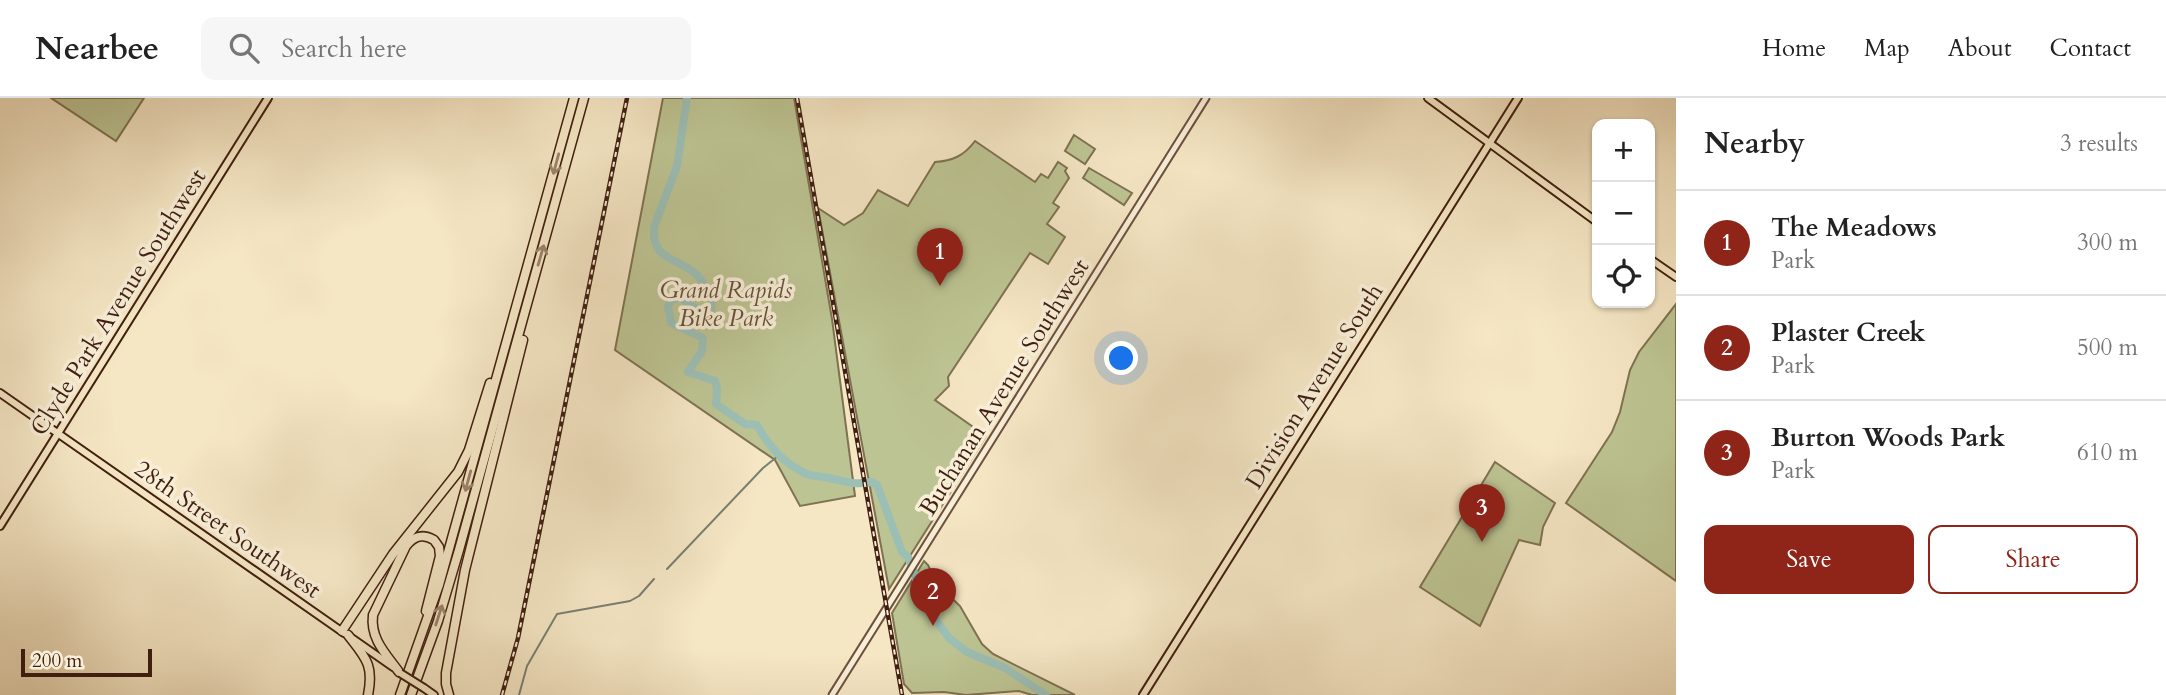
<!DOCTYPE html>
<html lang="en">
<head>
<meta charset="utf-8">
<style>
	:root { --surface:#fff; --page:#f6f6f6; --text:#222; --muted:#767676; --line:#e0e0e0; --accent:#8f2418 }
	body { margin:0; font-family:Cardo,serif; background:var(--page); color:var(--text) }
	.controls { position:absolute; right:21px; top:21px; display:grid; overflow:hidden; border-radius:14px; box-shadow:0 2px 5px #0004 }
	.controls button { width:63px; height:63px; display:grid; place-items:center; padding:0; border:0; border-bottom:2px solid var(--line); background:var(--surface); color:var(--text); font:35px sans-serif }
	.scale { position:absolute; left:21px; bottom:18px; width:131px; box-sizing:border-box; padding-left:7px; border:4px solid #411f10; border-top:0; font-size:19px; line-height:24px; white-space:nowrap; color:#411f10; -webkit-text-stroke:5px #f8efd9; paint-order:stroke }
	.you { position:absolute; left:1122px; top:261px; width:24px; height:24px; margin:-18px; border:5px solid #fff; border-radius:50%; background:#1a73e8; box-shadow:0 0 0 10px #1a73e833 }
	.badge { display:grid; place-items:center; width:46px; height:46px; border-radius:50%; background:var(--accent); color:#fff; font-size:23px; font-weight:700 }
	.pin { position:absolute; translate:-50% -58px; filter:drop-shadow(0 2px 4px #0008) }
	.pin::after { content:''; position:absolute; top:37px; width:24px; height:21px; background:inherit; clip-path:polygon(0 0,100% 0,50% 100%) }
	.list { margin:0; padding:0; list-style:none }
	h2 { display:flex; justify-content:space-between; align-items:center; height:91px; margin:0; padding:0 28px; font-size:30px }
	h2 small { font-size:23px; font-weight:400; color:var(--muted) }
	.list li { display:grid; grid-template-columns:46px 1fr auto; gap:21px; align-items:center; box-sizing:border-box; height:105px; padding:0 28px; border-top:2px solid var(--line) }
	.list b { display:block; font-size:26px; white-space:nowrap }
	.list p { margin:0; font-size:23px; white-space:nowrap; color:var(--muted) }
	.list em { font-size:23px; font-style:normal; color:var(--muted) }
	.actions { display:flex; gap:14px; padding:21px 28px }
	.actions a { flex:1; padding:16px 0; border:2px solid var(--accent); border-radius:14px; text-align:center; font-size:24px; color:var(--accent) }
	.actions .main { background:var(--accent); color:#fff }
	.icon { flex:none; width:38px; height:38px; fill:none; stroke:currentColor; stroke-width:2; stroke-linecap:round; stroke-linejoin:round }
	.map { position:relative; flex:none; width:1676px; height:597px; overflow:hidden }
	header { display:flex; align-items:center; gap:42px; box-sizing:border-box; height:98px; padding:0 35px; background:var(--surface); border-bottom:2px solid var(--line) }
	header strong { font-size:33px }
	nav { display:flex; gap:38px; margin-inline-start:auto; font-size:24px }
	.search { width:490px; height:63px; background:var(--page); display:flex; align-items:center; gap:18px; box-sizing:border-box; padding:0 24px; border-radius:14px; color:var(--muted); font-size:26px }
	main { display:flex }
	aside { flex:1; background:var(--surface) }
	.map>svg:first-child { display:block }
	.green { fill:#bdc493; stroke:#7f7252; stroke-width:2 }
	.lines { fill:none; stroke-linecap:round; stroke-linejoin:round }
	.stream { stroke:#787f73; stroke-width:2 }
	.river { stroke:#9cbfb5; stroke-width:8 }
	.minor-casing { stroke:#6e513d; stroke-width:9 }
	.major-casing { stroke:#411f10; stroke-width:10 }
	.highway-casing { stroke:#411f10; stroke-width:11 }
	.minor { stroke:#f8efd9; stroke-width:5 }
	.major { stroke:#f5e6c4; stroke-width:6 }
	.highway { stroke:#f5e6c4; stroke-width:8 }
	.rail-casing { stroke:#411f10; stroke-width:4.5 }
	.rail { stroke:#f8efd9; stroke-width:2; stroke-dasharray:5; stroke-linecap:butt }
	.major-bridge-casing { stroke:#411f10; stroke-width:10; stroke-linecap:butt }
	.major-bridge { stroke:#f5e6c4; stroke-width:6 }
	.oneway { stroke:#9b826a }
	.labels { text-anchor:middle; stroke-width:7; stroke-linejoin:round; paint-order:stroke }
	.park-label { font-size:24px; font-style:italic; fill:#665137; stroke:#f8efd9 }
	.street-label { font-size:24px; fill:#411f10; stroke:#f8efd9 }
</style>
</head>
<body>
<header>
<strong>Nearbee</strong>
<div class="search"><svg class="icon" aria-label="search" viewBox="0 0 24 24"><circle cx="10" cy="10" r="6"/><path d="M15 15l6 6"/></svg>Search here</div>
<nav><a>Home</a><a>Map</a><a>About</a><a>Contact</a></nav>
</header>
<main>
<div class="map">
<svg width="1676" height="597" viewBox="0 0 1676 597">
	<rect width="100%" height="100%" fill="#f5e6c4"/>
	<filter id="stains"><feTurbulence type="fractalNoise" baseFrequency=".00286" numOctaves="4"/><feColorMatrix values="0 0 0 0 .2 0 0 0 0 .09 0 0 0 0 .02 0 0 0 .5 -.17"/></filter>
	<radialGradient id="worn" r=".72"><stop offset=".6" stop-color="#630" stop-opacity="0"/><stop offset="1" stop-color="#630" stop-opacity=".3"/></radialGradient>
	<g class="green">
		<polygon points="51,0 144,0 116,43"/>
		<polygon points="663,0 794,0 832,221 855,398 800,408 775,362 615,252"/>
		<polygon points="1074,37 1095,51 1085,66 1065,53"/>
		<path d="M975 43 1035 84 1041 76 1048 80 1058 64 1067 70 1065 73 1069 80 1053 105 1059 109 1047 126 1065 139 1048 166 1030 155 948 279 949 288 935 302 986 338 889 491 818 110 844 127 863 115 878 92 908 108 935 64C952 63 964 58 975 43Z"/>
		<polygon points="1089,70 1132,95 1124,107 1083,80"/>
		<polygon points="1676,206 1676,483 1566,405 1612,334 1620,314 1630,272 1639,254"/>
		<polygon points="1495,364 1555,405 1543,429 1540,447 1519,442 1480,528 1420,489"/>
		<polygon points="924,463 928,467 938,487 960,508 982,546 993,556 1075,597 1032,597 1019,593 966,597 944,594 912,595 904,586 892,515"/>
	</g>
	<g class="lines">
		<g class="stream">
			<polyline points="667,471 763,370 778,358"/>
			<polyline points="519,597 527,568 557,516 630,503 639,498 654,481"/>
		</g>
		<path class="river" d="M687 0 677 68 654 129C652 164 676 158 696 176 702 182 707 192 712 199L711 214 698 212 679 199 672 202 668 208 671 225 703 240 702 253 688 274 715 283 717 290 716 306 745 326 757 327C769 349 784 366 807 376 814 379 822 378 829 380 846 384 854 387 872 384L877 387 902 454 908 459 916 480V492L926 510 950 541 967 554 1005 570 1046 597"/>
		<g class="minor-casing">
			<polyline id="minor" points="832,597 1206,0"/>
		</g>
		<g class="major-casing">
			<g id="major">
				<polyline points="1428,0 1597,124"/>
				<polyline points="1650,161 1676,179"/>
				<polyline points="0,295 344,535"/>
				<polyline points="0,428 268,0"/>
				<polyline points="353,541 393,569"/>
				<polyline points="424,590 434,597"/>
				<polyline points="1143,597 1518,0"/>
			</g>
		</g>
		<g class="highway-casing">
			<g id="highway">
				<polyline points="342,533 393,456 458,374 469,352 490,285"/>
				<path d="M348 537C366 560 374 567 368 597"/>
				<path d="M399 574C386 556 370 541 373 517L406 448C414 438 422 435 434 442L439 449 440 458 426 513"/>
				<polyline points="400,597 439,487 574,0"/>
				<polyline points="411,597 438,523 459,452 584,0"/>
				<polyline points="449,597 446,586 446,575 465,472 523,242"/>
			</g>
		</g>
		<use href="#minor" class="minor"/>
		<use href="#major" class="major"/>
		<use href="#highway" class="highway"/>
		<g class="rail-casing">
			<g id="rail">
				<polyline points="797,0 902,597"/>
				<polyline points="502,597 518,540 627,0"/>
			</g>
		</g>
		<use href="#rail" class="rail"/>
		<g class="major-bridge-casing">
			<polyline id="major-bridge" points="400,575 424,590"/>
		</g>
		<use href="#major-bridge" class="major-bridge"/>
	</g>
	<defs><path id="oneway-shaft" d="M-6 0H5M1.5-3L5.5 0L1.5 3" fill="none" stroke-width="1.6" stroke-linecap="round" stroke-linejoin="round" transform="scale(1.75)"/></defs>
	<g class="oneway">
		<use href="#oneway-shaft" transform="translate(556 66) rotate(105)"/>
		<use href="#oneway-shaft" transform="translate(541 157) rotate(-74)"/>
		<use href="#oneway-shaft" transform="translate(468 383) rotate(105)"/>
		<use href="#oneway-shaft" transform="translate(439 517) rotate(-72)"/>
	</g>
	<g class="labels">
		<g class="park-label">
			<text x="726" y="200">Grand Rapids<tspan x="726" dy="28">Bike Park</tspan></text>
		</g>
		<g class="street-label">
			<text transform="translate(118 204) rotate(-58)" y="8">Clyde Park Avenue Southwest</text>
			<text transform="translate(1314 288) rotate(-58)" y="8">Division Avenue South</text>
			<text transform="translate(1004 289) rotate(-58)" y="8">Buchanan Avenue Southwest</text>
			<text transform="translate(228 431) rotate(35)" y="8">28th Street Southwest</text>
		</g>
	</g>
	<rect width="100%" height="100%" filter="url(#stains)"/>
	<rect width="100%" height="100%" fill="url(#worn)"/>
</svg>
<div class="controls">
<button>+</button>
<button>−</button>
<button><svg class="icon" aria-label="locate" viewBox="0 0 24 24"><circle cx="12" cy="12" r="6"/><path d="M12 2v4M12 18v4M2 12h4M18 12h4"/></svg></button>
</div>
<div class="scale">200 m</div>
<div class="you"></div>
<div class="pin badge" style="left:940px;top:188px">1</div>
<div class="pin badge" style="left:933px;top:528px">2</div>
<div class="pin badge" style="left:1482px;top:444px">3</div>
</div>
<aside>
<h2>Nearby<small>3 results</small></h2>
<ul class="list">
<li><span class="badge">1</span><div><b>The Meadows</b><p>Park</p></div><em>300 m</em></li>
<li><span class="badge">2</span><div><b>Plaster Creek</b><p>Park</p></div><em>500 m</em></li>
<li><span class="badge">3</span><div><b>Burton Woods Park</b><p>Park</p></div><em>610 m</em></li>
</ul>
<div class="actions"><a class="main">Save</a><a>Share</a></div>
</aside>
</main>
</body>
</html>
